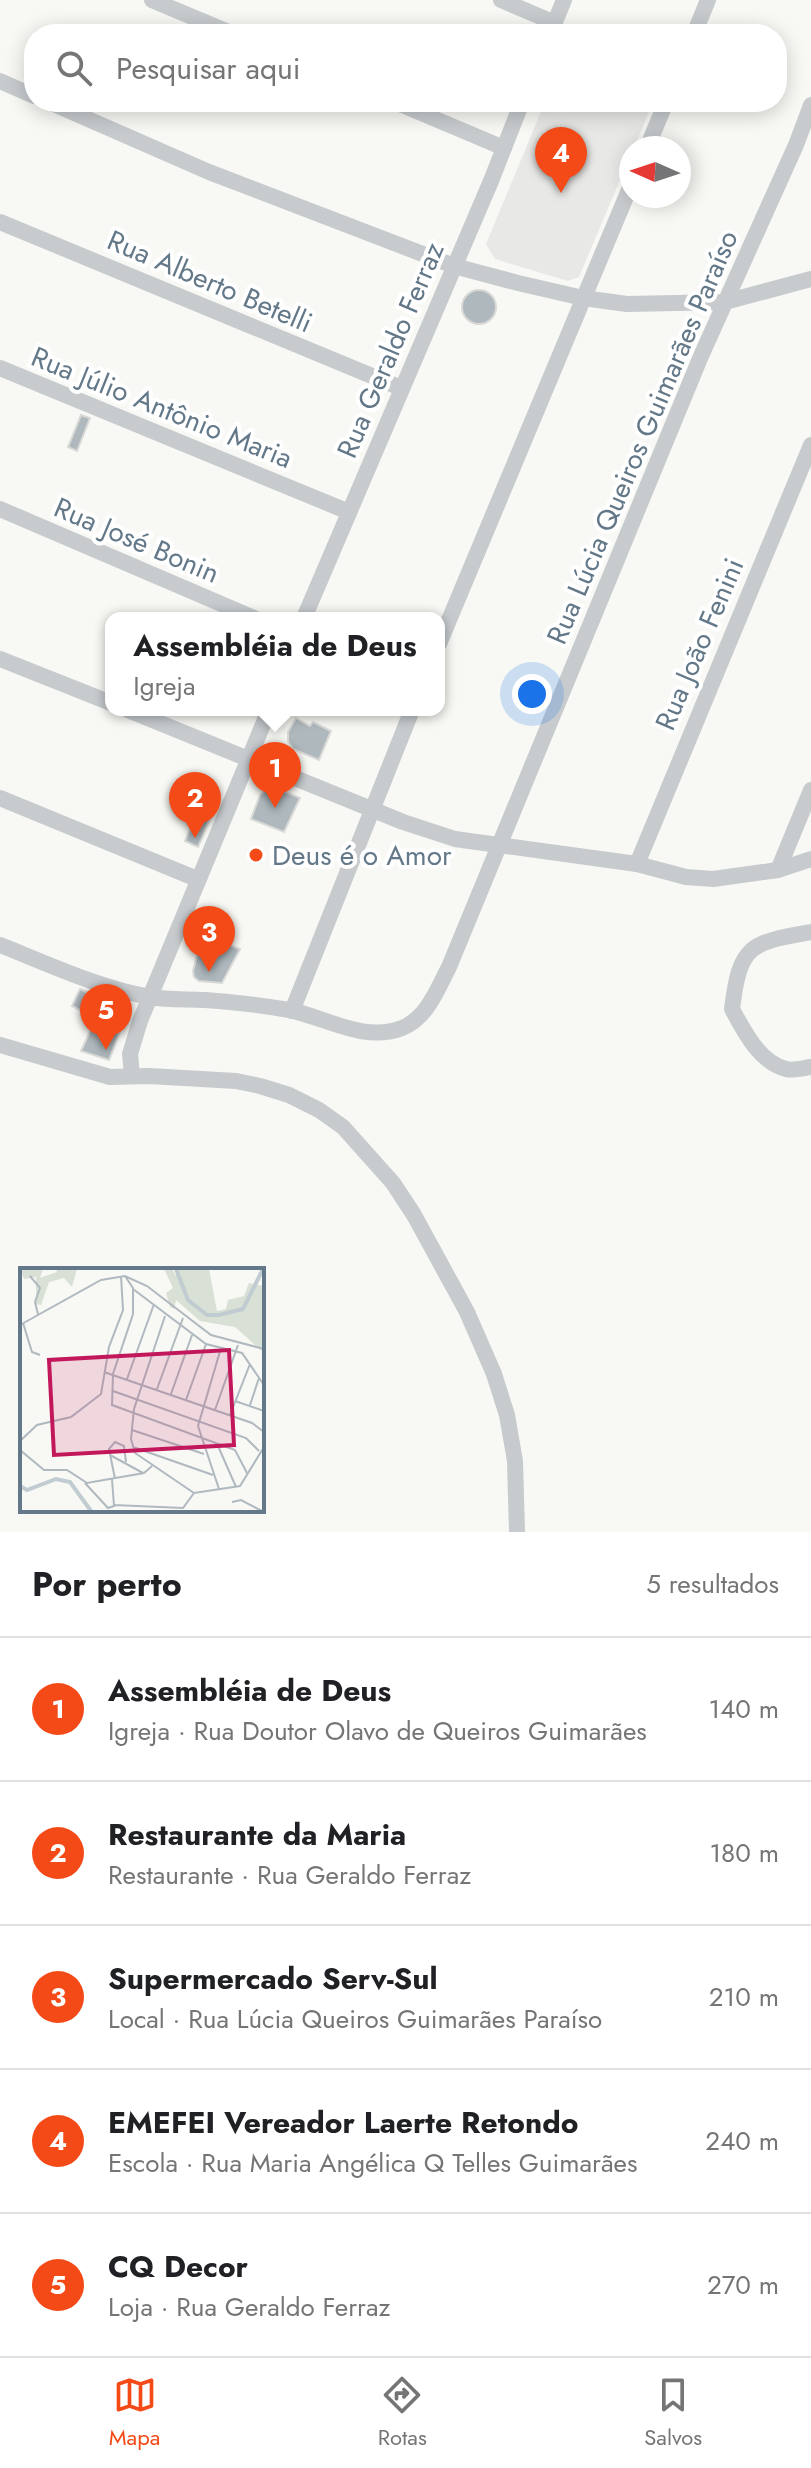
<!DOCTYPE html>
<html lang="pt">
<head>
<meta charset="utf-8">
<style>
	:root { --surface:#fff; --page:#f6f6f6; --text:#202124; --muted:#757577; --line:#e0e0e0; --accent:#f44a17 }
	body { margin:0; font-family:Jost,sans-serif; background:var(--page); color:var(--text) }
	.compass { position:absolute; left:619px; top:136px; width:72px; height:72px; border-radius:50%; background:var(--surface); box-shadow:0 4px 20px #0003; rotate:273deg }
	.you { position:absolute; left:532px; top:694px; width:28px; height:28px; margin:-20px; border:6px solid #fff; border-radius:50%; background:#1a73e8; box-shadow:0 0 0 12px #1a73e833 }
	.badge { display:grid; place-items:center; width:52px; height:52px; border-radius:50%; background:var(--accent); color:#fff; font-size:26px; font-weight:700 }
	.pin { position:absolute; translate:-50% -66px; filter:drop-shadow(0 2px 4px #0008) }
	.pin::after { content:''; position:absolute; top:42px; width:28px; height:24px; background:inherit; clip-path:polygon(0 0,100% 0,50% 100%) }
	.popup { position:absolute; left:105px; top:612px; width:340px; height:104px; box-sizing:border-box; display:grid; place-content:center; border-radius:16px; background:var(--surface); filter:drop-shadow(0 2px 6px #0005); font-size:26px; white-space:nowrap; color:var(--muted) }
	.popup b { font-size:30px; color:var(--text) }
	.popup::after { content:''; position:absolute; left:50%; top:100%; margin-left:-16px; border:16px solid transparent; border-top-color:var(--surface) }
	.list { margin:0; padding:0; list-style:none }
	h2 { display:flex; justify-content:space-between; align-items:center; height:104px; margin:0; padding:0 32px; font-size:34px }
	h2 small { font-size:26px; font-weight:400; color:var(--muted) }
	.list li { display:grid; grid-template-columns:52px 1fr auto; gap:24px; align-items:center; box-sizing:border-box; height:144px; padding:0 32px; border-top:2px solid var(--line) }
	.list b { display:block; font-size:30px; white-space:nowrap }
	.list p { margin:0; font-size:26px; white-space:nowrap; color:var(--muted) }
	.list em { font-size:26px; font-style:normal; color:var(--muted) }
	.icon { flex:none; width:44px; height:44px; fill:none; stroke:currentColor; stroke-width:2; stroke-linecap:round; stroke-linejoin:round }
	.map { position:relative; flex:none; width:811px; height:1532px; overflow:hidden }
	.search { position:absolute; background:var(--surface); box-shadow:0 4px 20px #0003; left:24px; right:24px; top:24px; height:88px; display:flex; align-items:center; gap:20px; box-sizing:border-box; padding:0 28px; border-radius:32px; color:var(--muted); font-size:30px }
	.sheet { height:824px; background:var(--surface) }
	nav { display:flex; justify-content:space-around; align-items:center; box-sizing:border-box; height:112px; border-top:2px solid var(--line); background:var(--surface); font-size:22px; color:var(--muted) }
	nav a { display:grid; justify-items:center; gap:4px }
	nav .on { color:var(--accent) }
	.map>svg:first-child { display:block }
	.built { fill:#e8e9e7 }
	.building { fill:#aeb8bd; stroke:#d9d9d7; stroke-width:2 }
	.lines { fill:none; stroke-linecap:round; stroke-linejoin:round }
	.minor { stroke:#c7cbce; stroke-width:16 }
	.poi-dot { fill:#f44a17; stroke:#fff; stroke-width:3 }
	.labels { text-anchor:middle; stroke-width:8; stroke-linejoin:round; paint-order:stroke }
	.street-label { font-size:28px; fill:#637888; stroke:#fff }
	.poi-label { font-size:28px; fill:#637888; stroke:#fff; text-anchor:start }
	.inset-river { fill:none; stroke:#c0ccd1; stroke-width:4 }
	.inset-road { fill:none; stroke:#afb9bf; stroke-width:2 }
	.view { fill:#c2185b; fill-opacity:0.15; stroke:#c2185b; stroke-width:4 }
	.inset-edge { fill:none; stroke:#637888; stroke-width:4 }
</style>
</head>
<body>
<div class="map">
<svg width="811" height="1532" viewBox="0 0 811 1532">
	<rect width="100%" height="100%" fill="#f8f8f4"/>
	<polygon class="built" points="545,102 653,102 634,148 631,148 631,154 579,277 568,281 495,259 486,244"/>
	<g class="building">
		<circle cx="479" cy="307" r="17"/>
		<polygon points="81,415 90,418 77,451 68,447"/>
		<polygon points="296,718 310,726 313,722 331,731 319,760 293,749 288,741 288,732"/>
		<polygon points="274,787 300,798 284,832 251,819 260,795 268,788"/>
		<polygon points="199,807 212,814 198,847 185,841"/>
		<polygon points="202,935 240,949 222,983 199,981 194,977 193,971"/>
		<polygon points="80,989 102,1000 99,1006 125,1011 123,1023 109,1060 81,1051 96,1018 72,1006"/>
	</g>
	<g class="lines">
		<g class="minor">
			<polyline points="152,0 233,34"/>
			<polyline points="501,0 555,23"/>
			<polyline points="550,34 564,0"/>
			<polyline points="694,34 708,0"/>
			<polyline points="0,81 34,96"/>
			<polyline points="49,102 209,172 454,266 518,283 583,298 627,304 725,302 811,279"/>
			<polyline points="395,102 504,148"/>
			<polyline points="647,148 666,102"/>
			<polyline points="0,222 401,388"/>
			<polyline points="0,368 349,512"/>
			<polyline points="0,509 254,618"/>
			<polyline points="304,618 491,181 522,102"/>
			<polyline points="439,644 631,185"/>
			<polyline points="0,659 111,703"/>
			<polyline points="128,710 403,822 455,839 637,864 686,877 713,879 778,870 811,859"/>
			<polyline points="0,798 197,879"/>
			<polyline points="637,864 811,445"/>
			<polyline points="778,870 811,790"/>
			<path d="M811 932C750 943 740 944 732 1009 744 1031 759 1062 786 1069 793 1071 804 1068 811 1067"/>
			<path d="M0 945C48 964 99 988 150 997 167 1000 187 999 205 1000 233 1002 261 1005 289 1010 325 1017 364 1043 402 1028 427 1018 437 990 449 967L701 356 796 145 811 105"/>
			<polyline points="292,1011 412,710"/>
			<polyline points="0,1045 110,1077 149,1076 236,1081 260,1086 289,1095 319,1110 343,1127 393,1183 414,1215 467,1312 494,1374 507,1415 515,1461 517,1532"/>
			<polyline points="132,1076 130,1054 140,1021 269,710"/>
		</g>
	</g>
	<circle class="poi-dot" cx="256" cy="855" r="8"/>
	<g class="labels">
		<g class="street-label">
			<text transform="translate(210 281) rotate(23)" y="10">Rua Alberto Betelli</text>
			<text transform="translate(390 350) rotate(-67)" y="10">Rua Geraldo Ferraz</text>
			<text transform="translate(162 407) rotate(22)" y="10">Rua Júlio Antônio Maria</text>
			<text transform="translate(642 437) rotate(-67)" y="10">Rua Lúcia Queiros Guimarães Paraíso</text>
			<text transform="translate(137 540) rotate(23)" y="10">Rua José Bonin</text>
			<text transform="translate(699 644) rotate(-67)" y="10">Rua João Fenini</text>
		</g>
		<g class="poi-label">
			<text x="272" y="865">Deus é o Amor</text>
		</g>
	</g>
	<g transform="translate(20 1268)">
		<rect width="244" height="244" fill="#f8f8f4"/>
		<path d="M0 1H23L20 10 37 4 36 1H57L52 19 44 10 29 14 21 37 16 36V9L4 11ZM144 1H152L156 8 157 1H189L197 43 206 41 208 32 224 28 229 15 244 18 243 84 215 59 180 53 156 32 154 41 150 39 146 25 153 20Z" fill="#d9e0d5"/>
		<path class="inset-river" d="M156 1 168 32 187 47H199L223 41 243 1M0 218 7 222 36 211 50 214 71 243"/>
		<path class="inset-road" d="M10 8 20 20 15 34 18 46M105 8 113 20V46L93 106 92 137 215 182 227 205M113 21 186 76 222 85 244 117M145 48 114 141 111 171 115 185 174 225 220 218 244 179M3 55 12 84 20 87M0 57 81 12 105 8 127 18 191 67 244 81M84 104 232 155 244 164M107 111 134 36M137 121 163 50M93 123 226 170 239 183M151 126 172 67M166 132 186 76M215 133 244 143M230 137 239 110M195 142 218 77M210 147 230 96M112 162 184 186M0 173 17 157 51 149 81 126 89 79 103 42 101 8M198 178 216 219M113 179 193 207M0 182 24 202H47L67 215 124 205 132 198M90 187 123 205M95 211 89 181 95 174 104 178 106 194M65 215 88 240 94 238 92 211M199 221 178 158 201 80M212 234 221 232 242 243M94 237 163 240 174 225"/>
		<path class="view" d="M209 82 214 177 34 187 29 92Z"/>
		<rect width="244" height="244" class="inset-edge"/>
	</g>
</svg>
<svg class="compass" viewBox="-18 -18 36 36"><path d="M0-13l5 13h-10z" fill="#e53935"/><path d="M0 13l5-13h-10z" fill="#757577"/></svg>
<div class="you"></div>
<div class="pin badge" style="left:275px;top:808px">1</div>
<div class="popup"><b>Assembléia de Deus</b>Igreja</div>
<div class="pin badge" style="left:195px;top:838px">2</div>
<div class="pin badge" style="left:209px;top:972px">3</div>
<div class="pin badge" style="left:561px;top:193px">4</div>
<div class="pin badge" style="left:106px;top:1050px">5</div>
<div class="search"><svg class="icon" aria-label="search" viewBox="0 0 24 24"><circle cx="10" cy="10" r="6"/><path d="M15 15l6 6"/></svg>Pesquisar aqui</div>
</div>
<section class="sheet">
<h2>Por perto<small>5 resultados</small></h2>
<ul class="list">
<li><span class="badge">1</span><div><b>Assembléia de Deus</b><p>Igreja · Rua Doutor Olavo de Queiros Guimarães</p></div><em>140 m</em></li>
<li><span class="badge">2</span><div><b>Restaurante da Maria</b><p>Restaurante · Rua Geraldo Ferraz</p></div><em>180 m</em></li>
<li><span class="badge">3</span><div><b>Supermercado Serv-Sul</b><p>Local · Rua Lúcia Queiros Guimarães Paraíso</p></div><em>210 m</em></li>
<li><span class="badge">4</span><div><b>EMEFEI Vereador Laerte Retondo</b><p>Escola · Rua Maria Angélica Q Telles Guimarães</p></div><em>240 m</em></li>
<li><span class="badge">5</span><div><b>CQ Decor</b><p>Loja · Rua Geraldo Ferraz</p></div><em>270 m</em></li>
</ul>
</section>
<nav>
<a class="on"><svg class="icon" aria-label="map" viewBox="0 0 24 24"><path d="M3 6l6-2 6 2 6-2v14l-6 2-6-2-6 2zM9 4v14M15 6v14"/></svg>Mapa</a>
<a><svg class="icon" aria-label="directions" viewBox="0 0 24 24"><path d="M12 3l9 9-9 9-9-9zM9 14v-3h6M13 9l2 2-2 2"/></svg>Rotas</a>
<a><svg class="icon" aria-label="saved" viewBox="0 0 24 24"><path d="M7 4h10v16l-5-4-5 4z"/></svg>Salvos</a>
</nav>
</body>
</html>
